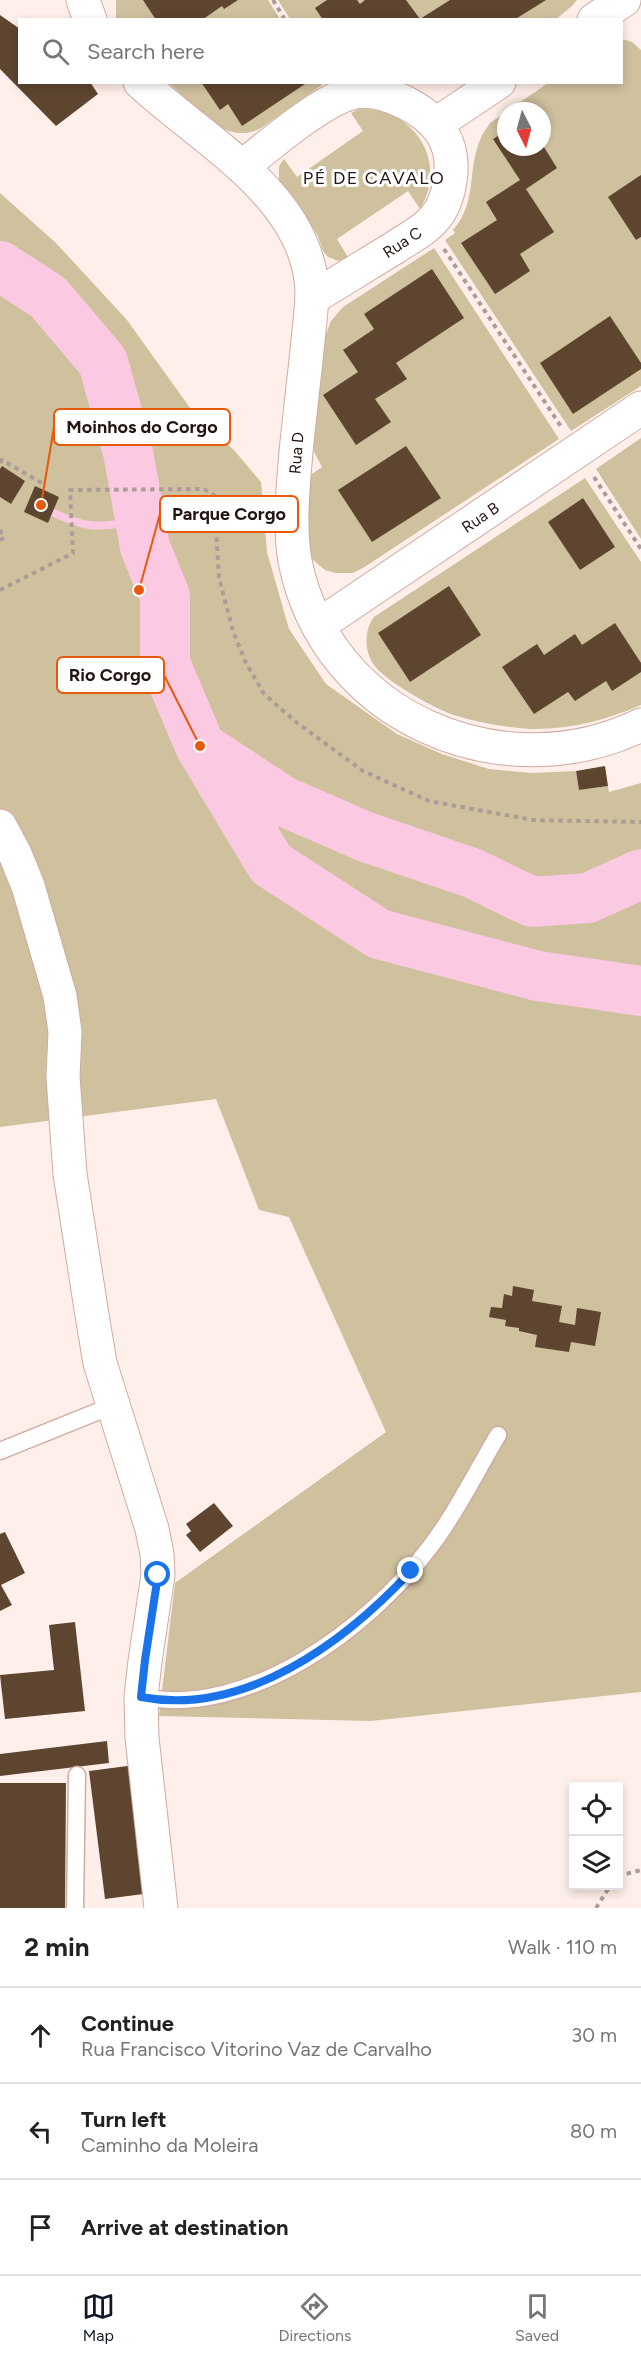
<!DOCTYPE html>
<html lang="en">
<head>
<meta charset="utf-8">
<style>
	:root { --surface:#fff; --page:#f2f2f2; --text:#222; --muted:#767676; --line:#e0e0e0; --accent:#111827 }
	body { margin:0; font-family:Figtree,sans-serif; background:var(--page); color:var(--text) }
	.controls { position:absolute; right:18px; bottom:18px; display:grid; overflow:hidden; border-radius:0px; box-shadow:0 3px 9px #0003 }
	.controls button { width:54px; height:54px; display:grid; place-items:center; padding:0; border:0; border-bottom:2px solid var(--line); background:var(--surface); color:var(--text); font:30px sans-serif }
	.compass { position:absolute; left:497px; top:102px; width:54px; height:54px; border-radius:50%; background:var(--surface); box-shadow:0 3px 9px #0003; rotate:174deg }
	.stop { position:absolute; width:18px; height:18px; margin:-14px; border:4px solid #1a73e8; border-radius:50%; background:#fff }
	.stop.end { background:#1a73e8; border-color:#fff; box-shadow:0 2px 6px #0008 }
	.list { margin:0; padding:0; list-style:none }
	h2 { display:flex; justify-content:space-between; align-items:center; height:78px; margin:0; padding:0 24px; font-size:26px }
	h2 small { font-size:20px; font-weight:400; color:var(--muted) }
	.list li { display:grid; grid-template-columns:39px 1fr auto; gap:18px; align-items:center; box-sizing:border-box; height:96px; padding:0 24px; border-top:2px solid var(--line) }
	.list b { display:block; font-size:22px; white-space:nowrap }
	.list p { margin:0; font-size:20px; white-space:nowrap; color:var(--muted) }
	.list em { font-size:20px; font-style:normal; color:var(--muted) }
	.icon { flex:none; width:33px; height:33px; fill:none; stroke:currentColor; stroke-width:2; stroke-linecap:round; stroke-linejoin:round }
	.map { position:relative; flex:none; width:641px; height:1908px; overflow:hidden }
	.search { position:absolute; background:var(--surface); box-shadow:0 3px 9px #0003; left:18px; right:18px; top:18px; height:66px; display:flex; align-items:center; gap:15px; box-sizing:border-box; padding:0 21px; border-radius:0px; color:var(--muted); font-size:22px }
	.sheet { height:366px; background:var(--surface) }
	nav { display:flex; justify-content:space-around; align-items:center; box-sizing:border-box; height:84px; border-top:2px solid var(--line); background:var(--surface); font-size:16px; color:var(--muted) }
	nav a { display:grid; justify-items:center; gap:3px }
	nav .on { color:var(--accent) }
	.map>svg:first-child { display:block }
	.green { fill:#cfc09e; fill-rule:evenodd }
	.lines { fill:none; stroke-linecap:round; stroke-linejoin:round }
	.stream { stroke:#fbc9e1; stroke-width:8 }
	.river { stroke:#fbc9e1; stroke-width:50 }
	.building { fill:#5d4530 }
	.lane-casing { stroke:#d0aba0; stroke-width:19 }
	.street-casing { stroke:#d0aba0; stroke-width:35 }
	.path { stroke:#ab9c97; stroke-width:4; stroke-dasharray:4.5 4.5; stroke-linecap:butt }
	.lane { stroke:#fff; stroke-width:16 }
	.street { stroke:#fff; stroke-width:33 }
	.route { stroke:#1a73e8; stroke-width:8 }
	.labels { text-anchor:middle; stroke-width:6; stroke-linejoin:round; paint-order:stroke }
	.street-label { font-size:16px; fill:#231612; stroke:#fff }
	.neighbourhood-label { font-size:18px; letter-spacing:1.5px; fill:#231612; stroke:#fff }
	.leader { fill:none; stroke:#e8590c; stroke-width:2 }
	.callout-dot { fill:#e8590c; stroke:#fff; stroke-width:2 }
	.callout { fill:#fff; stroke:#e8590c; stroke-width:2 }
	.callout-label { font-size:18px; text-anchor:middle; font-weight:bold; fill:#231612 }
</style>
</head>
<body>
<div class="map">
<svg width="641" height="1908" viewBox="0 0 641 1908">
	<rect width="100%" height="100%" fill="#ffefea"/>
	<g class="green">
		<polygon points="116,0 268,0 280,19 116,20"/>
		<polygon points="278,0 577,0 572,6 555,20 290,19"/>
		<path d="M622 39 632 42 641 50V386L571 431 445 240 455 233 453 230C482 197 462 159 490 123L548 83 622 82ZM506 111H542V147H506Z"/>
		<path d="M320 82 322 85 261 128C225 148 192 104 169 83Z"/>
		<path d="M359 109C414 107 449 162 420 209L408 191 337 239 348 257 338 261 328 257 323 251 318 236 294 199 279 184V166L284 159 297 177 363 131 351 113Z"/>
		<polygon points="0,193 56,243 127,320 198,419 233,449 261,482 267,552 289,629 326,684 397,734 442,754 489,769 532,773 576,771 579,790 608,786 609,792 641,783 641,1692 371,1721 159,1716 175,1583 386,1432 289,1217 259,1210 216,1099 0,1127"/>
		<polygon points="434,248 559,439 363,568 353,573 335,573 325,570 312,559 309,554 306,478 322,467 313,450 324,339 331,321 343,307"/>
		<polygon points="641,438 641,539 596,469"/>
		<path d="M585 478 641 562V705C606 720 569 730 530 729 505 727 478 723 454 715 435 709 385 681 374 665 364 651 364 630 374 617Z"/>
	</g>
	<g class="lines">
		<path class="stream" d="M52 512C90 531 101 526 141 521"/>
		<g class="river">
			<polyline points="0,266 48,297 103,362 128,452 145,547 165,596 165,663 200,746 271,864 379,934 538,976 641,991"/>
			<polyline points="210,753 283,801 366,837 472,873 532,902 588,898 641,874"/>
		</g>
	</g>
	<g class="building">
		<polygon points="143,0 238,0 224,9 222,6 202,20 156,20"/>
		<polygon points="327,0 357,0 360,4 365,0 406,0 420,19 450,0 546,0 514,20 323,20 315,8"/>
		<polygon points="0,15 20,29 20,82 90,82 98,94 56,126 0,69"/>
		<polygon points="201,82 308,82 242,126 228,104 220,110"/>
		<polygon points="506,131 506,147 542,147 542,144 557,168 526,189 554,232 520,254 530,271 495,294 461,243 497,220 486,202 520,180 493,139"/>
		<polygon points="641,175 641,237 636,240 608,197"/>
		<polygon points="432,269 464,318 396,363 407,379 375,399 391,422 356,445 323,395 358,372 343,350 374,329 364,314"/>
		<polygon points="610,316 641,363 641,369 573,414 540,363"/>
		<polygon points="406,446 441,498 372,542 338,490"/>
		<polygon points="2,466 25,481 11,504 0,497 0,469"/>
		<polygon points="35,486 59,497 48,523 24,512"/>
		<polygon points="583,498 615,547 580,570 548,522"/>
		<polygon points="449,586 481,635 410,682 378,633"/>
		<polygon points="615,623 641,663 641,672 612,691 606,681 575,701 568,692 534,714 502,667 537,644 544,655 575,634 582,645"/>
		<polygon points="605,766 608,786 579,790 576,771"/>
		<polygon points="513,1286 534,1290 532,1301 562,1306 559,1322 575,1325 577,1308 601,1312 595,1346 571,1342 569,1352 535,1347 537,1335 519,1331 519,1328 505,1326 506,1320 489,1317 491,1307 502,1308 504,1294 512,1296"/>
		<polygon points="214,1503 233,1526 200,1552 186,1535 191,1531 186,1524"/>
		<polygon points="5,1532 25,1573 1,1585 12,1605 0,1611 0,1534"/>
		<polygon points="75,1622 85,1711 5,1719 0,1675 54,1670 49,1625"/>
		<polygon points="107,1741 109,1763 0,1776 0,1754"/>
		<polygon points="135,1765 151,1893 105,1899 89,1771"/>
		<polygon points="0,1783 66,1783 65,1908 0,1908"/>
	</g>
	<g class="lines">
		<g class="lane-casing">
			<g id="lane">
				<polyline points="0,1451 114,1405"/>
				<path d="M141 1697C249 1718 368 1629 430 1547 456 1513 476 1472 498 1435"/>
				<polyline points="75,1908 77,1775"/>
			</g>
		</g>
		<g class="street-casing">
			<g id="street">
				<polyline points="83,0 90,20"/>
				<polyline points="594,20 624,0"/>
				<path d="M140 82C204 142 314 199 312 298 308 349 301 401 296 452 293 488 289 525 295 561 326 718 502 792 641 725"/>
				<polyline points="436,124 499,82"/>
				<path d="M242 167C268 146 324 98 355 92 372 89 389 95 404 102 438 119 456 142 450 181 448 194 443 209 434 219 424 231 407 239 394 248 366 265 339 282 312 298"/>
				<polyline points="319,625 641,408"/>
				<polyline points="0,826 15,854 28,886 60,996 65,1032 63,1077 70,1174 92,1315 100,1363 152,1529 157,1554 158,1575 145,1661 141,1697 142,1738 161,1908"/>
			</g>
		</g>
		<g class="path">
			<polyline points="273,0 285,20"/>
			<polyline points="444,249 562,428"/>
			<polyline points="0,463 2,460 45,485"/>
			<polyline points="594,477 641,549"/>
			<polyline points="0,530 4,538 0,540"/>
			<polyline points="0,590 73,553 70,490 204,489 214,495 219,578 233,631 246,663 264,694 296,722 363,771 429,801 533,820 641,822"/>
			<polyline points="618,1876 641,1870"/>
			<polyline points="596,1908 610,1886"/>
		</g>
		<use href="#lane" class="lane"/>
		<use href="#street" class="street"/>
	</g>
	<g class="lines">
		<path class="route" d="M158 1575 145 1660 141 1697C244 1717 344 1643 411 1571"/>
	</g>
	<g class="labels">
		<g class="street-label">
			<text transform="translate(402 242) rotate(-33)" y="6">Rua C</text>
			<text transform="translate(296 453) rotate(-85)" y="6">Rua D</text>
			<text transform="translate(480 517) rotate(-34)" y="6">Rua B</text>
		</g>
		<g class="neighbourhood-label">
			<text x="374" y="184">PÉ DE CAVALO</text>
		</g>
	</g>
	<path class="leader" d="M41 505L54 427M139 590L160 514M200 746L164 675"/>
	<g class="callout-dot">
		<circle cx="41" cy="505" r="6"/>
		<circle cx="139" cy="590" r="6"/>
		<circle cx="200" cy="746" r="6"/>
	</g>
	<g class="callout">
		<rect x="54" y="409" width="176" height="36" rx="6"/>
		<rect x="160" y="496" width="138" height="36" rx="6"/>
		<rect x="57" y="657" width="107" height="36" rx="6"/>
	</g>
	<g class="callout-label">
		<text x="142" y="433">Moinhos do Corgo</text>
		<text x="229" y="520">Parque Corgo</text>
		<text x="110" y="681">Rio Corgo</text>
	</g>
</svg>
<div class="controls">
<button><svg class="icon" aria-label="locate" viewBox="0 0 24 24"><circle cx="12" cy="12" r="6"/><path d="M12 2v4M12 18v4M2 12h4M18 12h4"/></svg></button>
<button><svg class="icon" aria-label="layers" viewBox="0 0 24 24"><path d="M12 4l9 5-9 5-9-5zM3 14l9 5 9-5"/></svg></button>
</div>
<svg class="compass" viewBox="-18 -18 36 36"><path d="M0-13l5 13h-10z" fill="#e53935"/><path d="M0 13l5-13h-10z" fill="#767676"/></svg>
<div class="stop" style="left:158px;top:1575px"></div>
<div class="stop end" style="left:411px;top:1571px"></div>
<div class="search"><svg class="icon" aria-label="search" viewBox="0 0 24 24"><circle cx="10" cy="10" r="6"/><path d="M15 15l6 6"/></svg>Search here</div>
</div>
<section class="sheet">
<h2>2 min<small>Walk · 110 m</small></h2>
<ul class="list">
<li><svg class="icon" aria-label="ahead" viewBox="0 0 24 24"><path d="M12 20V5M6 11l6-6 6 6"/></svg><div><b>Continue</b><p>Rua Francisco Vitorino Vaz de Carvalho</p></div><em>30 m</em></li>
<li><svg class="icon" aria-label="left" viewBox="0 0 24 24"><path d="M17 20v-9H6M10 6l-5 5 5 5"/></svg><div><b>Turn left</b><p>Caminho da Moleira</p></div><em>80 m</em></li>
<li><svg class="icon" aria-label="arrive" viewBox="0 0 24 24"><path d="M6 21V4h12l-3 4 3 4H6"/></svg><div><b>Arrive at destination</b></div></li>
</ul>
</section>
<nav>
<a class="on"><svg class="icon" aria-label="map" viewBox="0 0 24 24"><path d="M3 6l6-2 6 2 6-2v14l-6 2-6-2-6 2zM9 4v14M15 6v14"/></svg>Map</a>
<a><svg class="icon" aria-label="directions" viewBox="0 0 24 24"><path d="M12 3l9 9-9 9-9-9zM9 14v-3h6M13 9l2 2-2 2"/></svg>Directions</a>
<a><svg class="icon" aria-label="saved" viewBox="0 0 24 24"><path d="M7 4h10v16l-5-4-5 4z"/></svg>Saved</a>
</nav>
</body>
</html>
